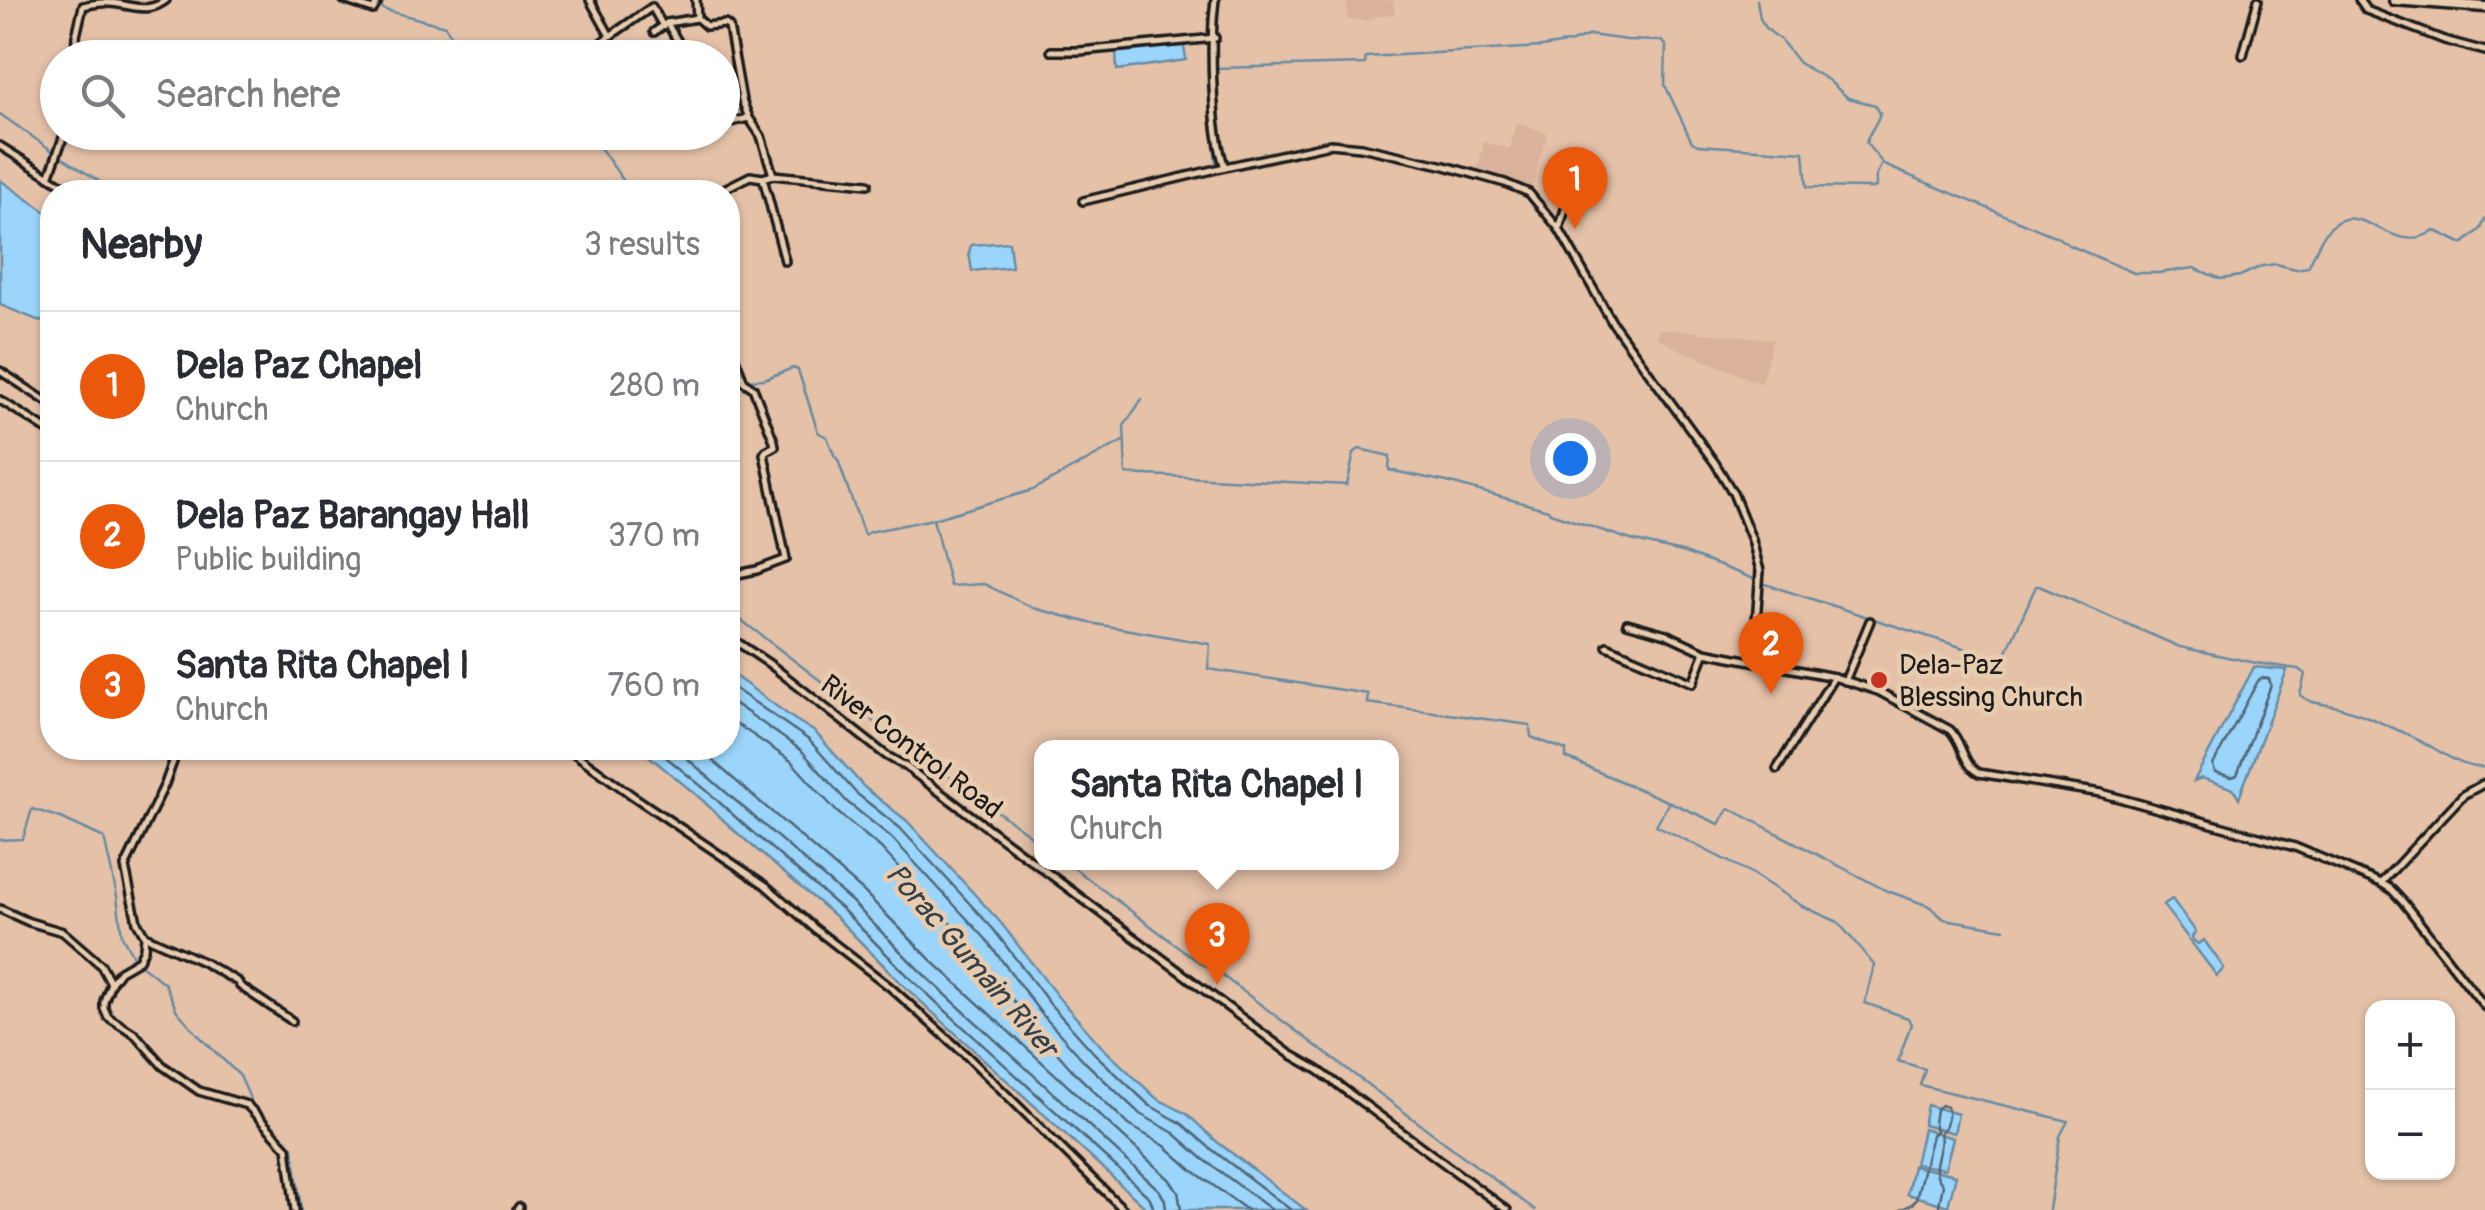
<!DOCTYPE html>
<html lang="en">
<head>
<meta charset="utf-8">
<style>
	:root { --surface:#fff; --page:#f2f2f3; --text:#2b2b33; --muted:#7c7c81; --line:#e1e1e2; --accent:#ea580c }
	body { margin:0; font-family:Pangolin,sans-serif; background:var(--page); color:var(--text) }
	.controls { position:absolute; right:30px; bottom:30px; display:grid; overflow:hidden; border-radius:20px; box-shadow:0 2px 8px #0004 }
	.controls button { width:90px; height:90px; display:grid; place-items:center; padding:0; border:0; border-bottom:2px solid var(--line); background:var(--surface); color:var(--text); font:50px sans-serif }
	.you { position:absolute; left:1570px; top:458px; width:35px; height:35px; margin:-25px; border:8px solid #fff; border-radius:50%; background:#1a73e8; box-shadow:0 0 0 15px #1a73e833 }
	.badge { display:grid; place-items:center; width:65px; height:65px; border-radius:50%; background:var(--accent); color:#fff; font-size:32px; font-weight:700 }
	.pin { position:absolute; translate:-50% -82px; filter:drop-shadow(0 2px 5px #0008) }
	.pin::after { content:''; position:absolute; top:52px; width:35px; height:30px; background:inherit; clip-path:polygon(0 0,100% 0,50% 100%) }
	.popup { position:absolute; left:1034px; top:740px; width:365px; height:130px; box-sizing:border-box; display:grid; place-content:center; border-radius:20px; background:var(--surface); filter:drop-shadow(0 2px 8px #0005); font-size:32px; white-space:nowrap; color:var(--muted) }
	.popup b { font-size:38px; color:var(--text) }
	.popup::after { content:''; position:absolute; left:50%; top:100%; margin-left:-20px; border:20px solid transparent; border-top-color:var(--surface) }
	.list { margin:0; padding:0; list-style:none }
	h2 { display:flex; justify-content:space-between; align-items:center; height:130px; margin:0; padding:0 40px; font-size:42px }
	h2 small { font-size:32px; font-weight:400; color:var(--muted) }
	.list li { display:grid; grid-template-columns:65px 1fr auto; gap:30px; align-items:center; box-sizing:border-box; height:150px; padding:0 40px; border-top:2px solid var(--line) }
	.list b { display:block; font-size:38px; white-space:nowrap }
	.list p { margin:0; font-size:32px; white-space:nowrap; color:var(--muted) }
	.list em { font-size:32px; font-style:normal; color:var(--muted) }
	.icon { flex:none; width:55px; height:55px; fill:none; stroke:currentColor; stroke-width:2; stroke-linecap:round; stroke-linejoin:round }
	.map { position:relative; flex:none; width:2485px; height:1210px; overflow:hidden }
	.search { position:absolute; background:var(--surface); box-shadow:0 2px 8px #0004; left:40px; top:40px; width:700px; height:110px; display:flex; align-items:center; gap:25px; box-sizing:border-box; padding:0 35px; border-radius:55px; color:var(--muted); font-size:38px }
	.panel { position:absolute; background:var(--surface); box-shadow:0 2px 8px #0004; left:40px; top:180px; width:700px; height:580px; border-radius:40px }
	.map>svg:first-child { display:block }
	.built { fill:#dab29c }
	.water { fill:#9bd5fb; stroke:#688ba2; stroke-width:2.5 }
	.lines { fill:none; stroke-linecap:round; stroke-linejoin:round }
	.shore { stroke:#4f6675; stroke-width:2.5 }
	.stream { stroke:#688ba2; stroke-width:2.5 }
	.street-casing { stroke:#1c1c1c; stroke-width:12 }
	.secondary-casing { stroke:#1c1c1c; stroke-width:15 }
	.street { stroke:#e8ccaf; stroke-width:5 }
	.secondary { stroke:#e8ccaf; stroke-width:8 }
	.poi-dot { fill:#c8321e; stroke:#e8ccaf; stroke-width:4 }
	.labels { text-anchor:middle; stroke-width:9; stroke-linejoin:round; paint-order:stroke }
	.poi-label { font-size:28px; fill:#1c1c1c; stroke:#e8ccaf; text-anchor:start }
	.street-label { font-size:28px; fill:#1c1c1c; stroke:#e8ccaf }
	.water-label { font-size:30px; font-style:italic; fill:#354149; stroke:#e8ccaf }
</style>
</head>
<body>
<div class="map">
<svg width="2485" height="1210" viewBox="0 0 2485 1210">
	<rect width="100%" height="100%" fill="#e5c1a8"/>
	<filter id="ink" filterUnits="userSpaceOnUse"><feTurbulence type="fractalNoise" baseFrequency=".01" numOctaves="2"/><feDisplacementMap in="SourceGraphic" scale="20" xChannelSelector="R" yChannelSelector="G"/><feConvolveMatrix kernelMatrix="1 2 1 2 8 2 1 2 1" color-interpolation-filters="sRGB"/></filter>
	<g filter="url(#ink)">
		<g class="built">
			<polygon points="1346,0 1393,0 1395,14 1373,17 1372,20 1348,20"/>
			<polygon points="1516,123 1547,133 1532,187 1477,170 1484,142 1510,149"/>
			<polygon points="1659,329 1773,339 1761,384 1674,347 1657,337"/>
		</g>
		<g class="water">
			<polygon points="1184,46 1186,60 1117,70 1116,51"/>
			<polygon points="0,180 52,216 52,326 0,305"/>
			<polygon points="1009,242 1012,267 972,271 969,253 971,245"/>
			<polygon points="2254,667 2287,670 2239,798 2234,789 2202,778 2194,781"/>
			<polygon points="728,671 794,719 815,732 864,787 907,821 1001,923 1058,997 1102,1047 1156,1098 1187,1114 1216,1141 1306,1210 1148,1210 905,987 837,918 736,832 699,797 639,748 728,748"/>
			<polygon points="2172,899 2196,932 2192,936 2193,940 2198,944 2204,940 2224,968 2217,976 2163,905"/>
			<polygon points="1927,1105 1958,1114 1954,1133 1923,1125"/>
			<polygon points="1923,1129 1953,1138 1945,1169 1915,1164"/>
			<polygon points="1913,1166 1956,1175 1948,1206 1907,1194"/>
		</g>
		<g class="lines">
			<g class="shore">
				<polygon points="2262,678 2269,679 2271,685 2237,775 2232,777 2215,772 2213,765 2258,681"/>
				<polyline points="728,684 809,740 856,793 900,828 994,930 1050,1004 1094,1053 1149,1105 1181,1123 1210,1148 1291,1210"/>
				<polyline points="728,699 801,750 847,802 891,837 985,938 1040,1012 1085,1062 1140,1114 1174,1133 1202,1158 1272,1210"/>
				<polyline points="728,718 791,761 837,812 881,848 973,948 1029,1021 1074,1072 1129,1125 1165,1146 1192,1170 1247,1210"/>
				<polyline points="655,748 706,790 743,824 844,911 912,980 1150,1198 1154,1210"/>
				<polyline points="675,748 852,902 920,971 1159,1190 1165,1200 1166,1210"/>
				<polyline points="698,748 863,891 931,960 1169,1179 1178,1191 1181,1210"/>
				<path d="M1900 1210 1912 1204 1916 1199 1932 1135 1936 1131 1934 1123 1936 1109 1941 1105 1947 1107C1950 1114 1947 1128 1940 1132 1945 1154 1926 1166 1943 1185L1938 1210"/>
			</g>
			<g class="stream">
				<polyline points="382,0 382,8 385,10 445,26 466,58"/>
				<path d="M1757 0 1760 18 1765 28 1780 39 1799 63 1828 80 1848 98 1875 105 1880 113C1877 125 1869 131 1866 143L1884 165 2057 237 2069 245 2134 273H2159L2194 268 2221 279 2240 276 2262 266 2276 264 2296 269 2308 267C2315 254 2320 236 2332 226 2362 198 2395 260 2434 230L2463 244 2481 229 2485 219"/>
				<polyline points="1215,46 1216,68 1365,64 1366,57 1542,47 1572,42 1590,35 1627,40 1661,41 1666,45 1665,85 1692,142 1698,145 1804,152 1807,187 1872,188 1876,187 1876,177 1881,165"/>
				<polyline points="1210,69 1216,167"/>
				<polyline points="0,114 54,152"/>
				<polyline points="513,132 523,146 543,132"/>
				<polyline points="589,132 630,190 639,192"/>
				<polyline points="60,156 116,192"/>
				<polyline points="728,329 736,353"/>
				<polyline points="745,380 764,379 793,368 798,370 817,429 819,433 827,437 834,455 838,460 864,535 869,532 933,519 1033,490 1123,441"/>
				<polyline points="1142,399 1124,426 1126,474 1347,485 1354,453 1359,449 1390,456 1389,470 1447,482 1548,510 1550,513 1631,540 1682,552 1757,580"/>
				<polyline points="933,519 950,586 984,584 1033,608 1090,623 1210,644 1208,669 1368,694 1367,703 1530,725 1531,737 1566,750 1566,758 1669,802 1656,825 1751,873 1802,906 1838,922 1874,965 1865,1003 1908,1018 1911,1024 1898,1061 1925,1069 1920,1085 2068,1121 2060,1136 2049,1210"/>
				<path d="M1762 583 2001 660H2003L2036 586H2039L2180 647 2256 663 2298 669 2305 674 2300 695C2312 705 2323 703 2338 707 2363 713 2388 726 2413 737 2436 747 2461 770 2485 767"/>
				<polyline points="728,610 872,720 1042,844"/>
				<polyline points="1670,802 1719,824 1729,808 1885,890 1929,906 1944,919 2005,929"/>
				<polyline points="0,840 23,839 32,809 61,818 104,838 117,896 122,936 135,960 165,984 177,1011 203,1040 240,1076 253,1105 293,1147 301,1210"/>
				<polyline points="1066,862 1200,963 1216,971 1535,1210"/>
			</g>
			<g class="street-casing">
				<g id="street">
					<polyline points="344,0 373,10 379,0"/>
					<polyline points="590,0 610,36 652,7 663,26"/>
					<polyline points="696,0 697,18"/>
					<path d="M1215 0C1210 38 1211 133 1225 167L1330 144 1361 147 1445 166 1505 183 1529 193 1559 229 1612 322 1715 463 1733 493 1752 540 1760 571 1753 660"/>
					<polyline points="2359,0 2366,10 2444,40 2485,51"/>
					<polyline points="667,23 678,42 666,53 667,58"/>
					<polyline points="654,32 667,23 697,18 706,26 725,24 729,27 742,100 749,118 761,136 773,175"/>
					<polyline points="1051,51 1080,51 1215,38"/>
					<polyline points="2243,55 2258,0"/>
					<path d="M75 58 76 36 83 6C92 4 101 2 109 3 131 4 147 15 166 0"/>
					<polyline points="585,58 584,56 610,36"/>
					<polyline points="722,124 749,118"/>
					<polyline points="0,146 74,192"/>
					<polyline points="49,177 65,132"/>
					<polyline points="763,178 785,261"/>
					<polyline points="718,192 750,176 763,178 773,175 868,184"/>
					<polyline points="1083,201 1225,167"/>
					<polyline points="1559,229 1580,160"/>
					<polyline points="728,340 744,382 753,388 774,441 775,446 766,451 764,454 786,559 757,570 728,576"/>
					<polyline points="0,371 52,405"/>
					<polyline points="0,400 52,433"/>
					<path d="M1627 623 1666 634 1705 652 1834 677 1878 691 1950 730C1963 743 1962 764 1979 773L2101 793 2295 847 2381 883 2391 889 2404 903 2485 1007"/>
					<polyline points="728,636 771,665 887,756 905,766 1290,1054 1318,1070 1507,1210"/>
					<polyline points="1607,646 1693,683 1705,652"/>
					<polyline points="1845,681 1870,621"/>
					<polyline points="567,748 633,796 765,885 814,928 890,987 967,1056 1124,1210"/>
					<polyline points="1777,769 1834,677"/>
					<polyline points="2381,883 2463,795 2485,783"/>
					<polyline points="0,909 29,922 63,932 101,965 111,983 104,1001 104,1008 108,1017 135,1034 163,1066 199,1091 247,1105 287,1148 295,1210"/>
					<polyline points="145,936 203,962 238,982 240,986 292,1021"/>
					<polyline points="111,983 120,971 139,960 144,949 145,936 137,922 125,867 165,784 178,748"/>
					<polyline points="517,1210 519,1207"/>
				</g>
			</g>
			<g class="secondary-casing">
				<polyline id="secondary" points="2394,0 2485,7"/>
			</g>
			<use href="#street" class="street"/>
			<use href="#secondary" class="secondary"/>
		</g>
	</g>
	<circle class="poi-dot" cx="1879" cy="680" r="10"/>
	<g class="labels">
		<g class="poi-label">
			<text x="1899" y="674">Dela-Paz<tspan x="1899" dy="32">Blessing Church</tspan></text>
		</g>
		<g class="street-label">
			<text transform="translate(912 746) rotate(37)" y="10">River Control Road</text>
		</g>
		<g class="water-label">
			<text transform="translate(972 960) rotate(49)" y="10">Porac Gumain River</text>
		</g>
	</g>
</svg>
<div class="controls">
<button>+</button>
<button>−</button>
</div>
<div class="you"></div>
<div class="pin badge" style="left:1575px;top:229px">1</div>
<div class="pin badge" style="left:1771px;top:694px">2</div>
<div class="pin badge" style="left:1217px;top:985px">3</div>
<div class="popup"><b>Santa Rita Chapel I</b>Church</div>
<div class="search"><svg class="icon" aria-label="search" viewBox="0 0 24 24"><circle cx="10" cy="10" r="6"/><path d="M15 15l6 6"/></svg>Search here</div>
<section class="panel">
<h2>Nearby<small>3 results</small></h2>
<ul class="list">
<li><span class="badge">1</span><div><b>Dela Paz Chapel</b><p>Church</p></div><em>280 m</em></li>
<li><span class="badge">2</span><div><b>Dela Paz Barangay Hall</b><p>Public building</p></div><em>370 m</em></li>
<li><span class="badge">3</span><div><b>Santa Rita Chapel I</b><p>Church</p></div><em>760 m</em></li>
</ul>
</section>
</div>
</body>
</html>
